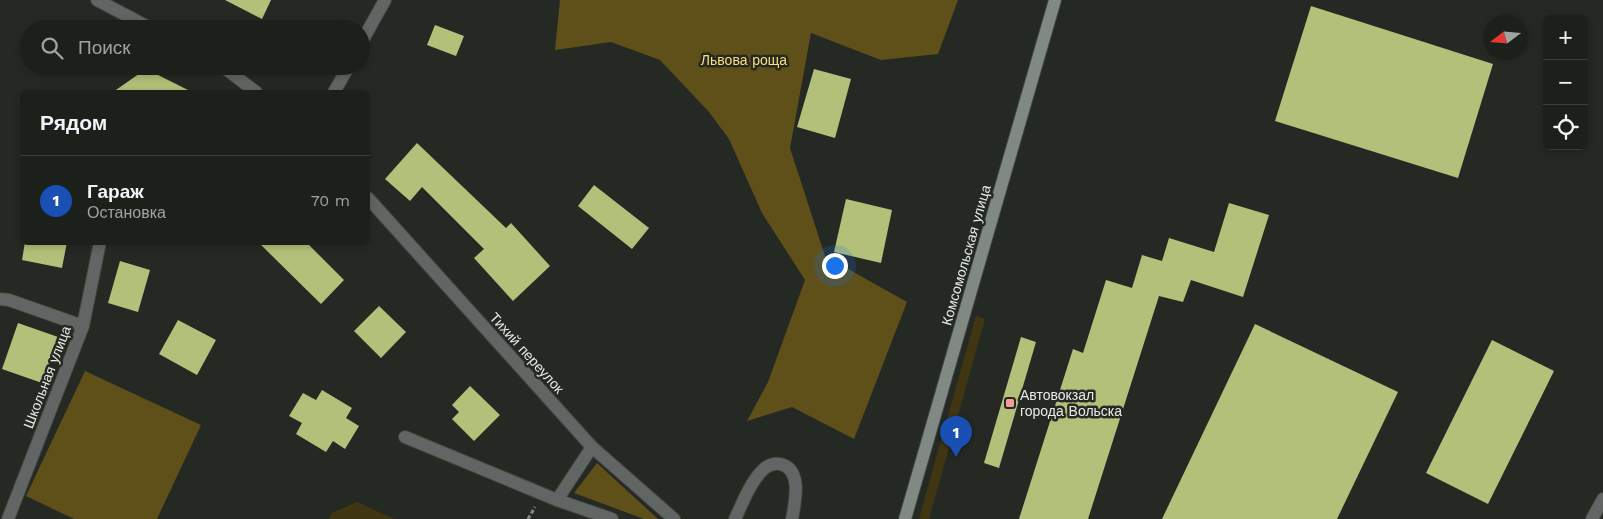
<!DOCTYPE html>
<html lang="ru">
<head>
<meta charset="utf-8">
<style>
	:root { --surface:#1b201a; --page:#282d27; --text:#f1f3f6; --muted:#a0a3a2; --line:#393e39; --accent:#2563eb }
	body { margin:0; font-family:"Work Sans",sans-serif; background:var(--page); color:var(--text) }
	.controls { position:absolute; right:15px; top:15px; display:grid; overflow:hidden; border-radius:8px; box-shadow:0 2px 8px #0003 }
	.controls button { width:45px; height:45px; display:grid; place-items:center; padding:0; border:0; border-bottom:1px solid var(--line); background:var(--surface); color:var(--text); font:25px sans-serif }
	.compass { position:absolute; left:1483px; top:15px; width:45px; height:45px; border-radius:50%; background:var(--surface); box-shadow:0 2px 8px #0003; rotate:254deg }
	.you { position:absolute; left:834px; top:265px; width:18px; height:18px; margin:-12px; border:4px solid #fff; border-radius:50%; background:#1a73e8; box-shadow:0 0 0 8px #1a73e833 }
	.badge { display:grid; place-items:center; width:32px; height:32px; border-radius:50%; background:var(--accent); color:#fff; font-size:16px; font-weight:700 }
	.pin { position:absolute; translate:-50% -41px; filter:drop-shadow(0 1px 2px #0008) }
	.pin::after { content:''; position:absolute; top:26px; width:18px; height:15px; background:inherit; clip-path:polygon(0 0,100% 0,50% 100%) }
	.list { margin:0; padding:0; list-style:none }
	h2 { display:flex; justify-content:space-between; align-items:center; height:65px; margin:0; padding:0 20px; font-size:21px }
	h2 small { font-size:16px; font-weight:400; color:var(--muted) }
	.list li { display:grid; grid-template-columns:32px 1fr auto; gap:15px; align-items:center; box-sizing:border-box; height:90px; padding:0 20px; border-top:1px solid var(--line) }
	.list b { display:block; font-size:19px; white-space:nowrap }
	.list p { margin:0; font-size:16px; white-space:nowrap; color:var(--muted) }
	.list em { font-size:16px; font-style:normal; color:var(--muted) }
	.icon { flex:none; width:28px; height:28px; fill:none; stroke:currentColor; stroke-width:2; stroke-linecap:round; stroke-linejoin:round }
	.map { position:relative; flex:none; width:1603px; height:519px; overflow:hidden }
	.search { position:absolute; background:var(--surface); box-shadow:0 2px 8px #0003; left:20px; top:20px; width:350px; height:55px; display:flex; align-items:center; gap:12px; box-sizing:border-box; padding:0 18px; border-radius:28px; color:var(--muted); font-size:19px }
	.panel { position:absolute; background:var(--surface); box-shadow:0 2px 8px #0003; left:20px; top:90px; width:350px; height:155px; border-radius:8px }
	.map>svg:first-child { display:block }
	.green { fill:#413612 }
	.forest { fill:#5f4f18 }
	.building { fill:#b3c079 }
	.lines { fill:none; stroke-linecap:round; stroke-linejoin:round }
	.service-casing { stroke:#3f453e; stroke-width:14 }
	.minor-casing { stroke:#3f453e; stroke-width:14 }
	.tertiary-casing { stroke:#3f453e; stroke-width:14 }
	.secondary-casing { stroke:#3f453e; stroke-width:14 }
	.path { stroke:#848984; stroke-width:3; stroke-dasharray:4 2.5; stroke-linecap:butt }
	.service { stroke:#616664; stroke-width:12 }
	.minor { stroke:#616664; stroke-width:12 }
	.tertiary { stroke:#616664; stroke-width:12 }
	.secondary { stroke:#818985; stroke-width:12 }
	.poi-dot { fill:#f59b9b; stroke:#242a23; stroke-width:2 }
	.labels { text-anchor:middle; stroke-width:5; stroke-linejoin:round; paint-order:stroke }
	.park-label { font-size:14px; fill:#fcdd79; stroke:#242a23 }
	.street-label { font-size:14px; fill:#e7ebe7; stroke:#242a23 }
	.poi-label { font-size:14px; fill:#e7ebe7; stroke:#242a23; text-anchor:start }
</style>
</head>
<body>
<div class="map">
<svg width="1603" height="519" viewBox="0 0 1603 519">
	<rect width="100%" height="100%" fill="#242a23"/>
	<g class="green">
		<polygon points="976,316 985,319 929,519 919,519"/>
		<polygon points="357,502 394,519 329,519 332,513"/>
	</g>
	<g class="forest">
		<polygon points="560,0 958,0 938,54 881,60 811,33 790,148 825,256 907,302 854,439 792,407 747,421 768,382 805,280 762,213 729,139 709,112 660,60 611,42 555,50"/>
		<polygon points="85,371 201,425 157,519 74,519 26,496"/>
		<polygon points="597,463 658,519 644,519 574,493"/>
	</g>
	<g class="building">
		<polygon points="225,0 271,0 262,19"/>
		<polygon points="1311,6 1493,64 1458,178 1275,121"/>
		<polygon points="435,25 464,36 456,56 427,45"/>
		<polygon points="146,69 192,92 113,92"/>
		<polygon points="814,69 851,79 835,138 797,127"/>
		<polygon points="417,143 506,228 511,223 550,266 513,301 474,258 484,249 422,187 410,201 385,179"/>
		<polygon points="594,185 649,228 632,249 578,206"/>
		<polygon points="846,199 892,210 881,263 834,252"/>
		<polygon points="1229,203 1269,215 1243,297 1191,280 1183,302 1159,296 1088,519 1019,519 1073,349 1083,353 1106,280 1132,288 1142,255 1162,261 1169,238 1214,252"/>
		<polygon points="25,242 67,242 62,268 22,260"/>
		<polygon points="258,242 306,242 344,280 321,304"/>
		<polygon points="120,261 150,270 138,312 108,303"/>
		<polygon points="379,306 406,332 381,358 354,331"/>
		<polygon points="178,320 216,340 197,375 159,354"/>
		<polygon points="18,323 58,337 42,383 2,369"/>
		<polygon points="1255,324 1398,392 1337,519 1162,519"/>
		<polygon points="1021,337 1036,342 999,468 984,463"/>
		<polygon points="1492,340 1554,371 1488,504 1426,473"/>
		<polygon points="470,386 500,415 474,441 452,419 459,412 452,405"/>
		<polygon points="322,390 352,408 346,418 359,426 345,449 333,441 326,452 296,434 302,423 289,416 303,393 316,400"/>
	</g>
	<g class="lines">
		<g class="service-casing">
			<g id="service">
				<polyline points="361,43 385,0"/>
				<polyline points="334,92 349,66"/>
				<polyline points="0,299 9,300 83,326"/>
				<polyline points="405,437 557,500 612,519"/>
				<polyline points="557,500 592,447"/>
				<path d="M735 519C743 502 751 480 765 468 769 465 775 463 780 464 803 469 795 502 792 519"/>
			</g>
		</g>
		<g class="minor-casing">
			<g id="minor">
				<polyline points="97,0 152,29"/>
				<polyline points="222,66 256,92"/>
				<polyline points="368,198 592,447 674,519"/>
				<polyline points="8,519 83,326 100,242"/>
			</g>
		</g>
		<g class="tertiary-casing">
			<polyline id="tertiary" points="1592,519 1603,499"/>
		</g>
		<g class="secondary-casing">
			<polyline id="secondary" points="905,519 1055,0"/>
		</g>
		<polyline class="path" points="528,519 535,507"/>
		<use href="#service" class="service"/>
		<use href="#minor" class="minor"/>
		<use href="#tertiary" class="tertiary"/>
		<use href="#secondary" class="secondary"/>
	</g>
	<rect class="poi-dot" x="1005" y="398" width="10" height="10" rx="2.5"/>
	<g class="labels">
		<g class="park-label">
			<text x="744" y="65">Львова роща</text>
		</g>
		<g class="street-label">
			<text transform="translate(966 255) rotate(-74)" y="5">Комсомольская улица</text>
			<text transform="translate(527 353) rotate(48)" y="5">Тихий переулок</text>
			<text transform="translate(47 377) rotate(-69)" y="5">Школьная улица</text>
		</g>
		<g class="poi-label">
			<text x="1020" y="400">Автовокзал<tspan x="1020" dy="16">города Вольска</tspan></text>
		</g>
	</g>
</svg>
<div class="controls">
<button>+</button>
<button>−</button>
<button><svg class="icon" aria-label="locate" viewBox="0 0 24 24"><circle cx="12" cy="12" r="6"/><path d="M12 2v4M12 18v4M2 12h4M18 12h4"/></svg></button>
</div>
<svg class="compass" viewBox="-18 -18 36 36"><path d="M0-13l5 13h-10z" fill="#e53935"/><path d="M0 13l5-13h-10z" fill="#a0a3a2"/></svg>
<div class="you"></div>
<div class="pin badge" style="left:956px;top:457px;background:#1a4fb4">1</div>
<div class="search"><svg class="icon" aria-label="search" viewBox="0 0 24 24"><circle cx="10" cy="10" r="6"/><path d="M15 15l6 6"/></svg>Поиск</div>
<section class="panel">
<h2>Рядом<small></small></h2>
<ul class="list">
<li><span class="badge" style="background:#1a4fb4">1</span><div><b>Гараж</b><p>Остановка</p></div><em>70 m</em></li>
</ul>
</section>
</div>
</body>
</html>
